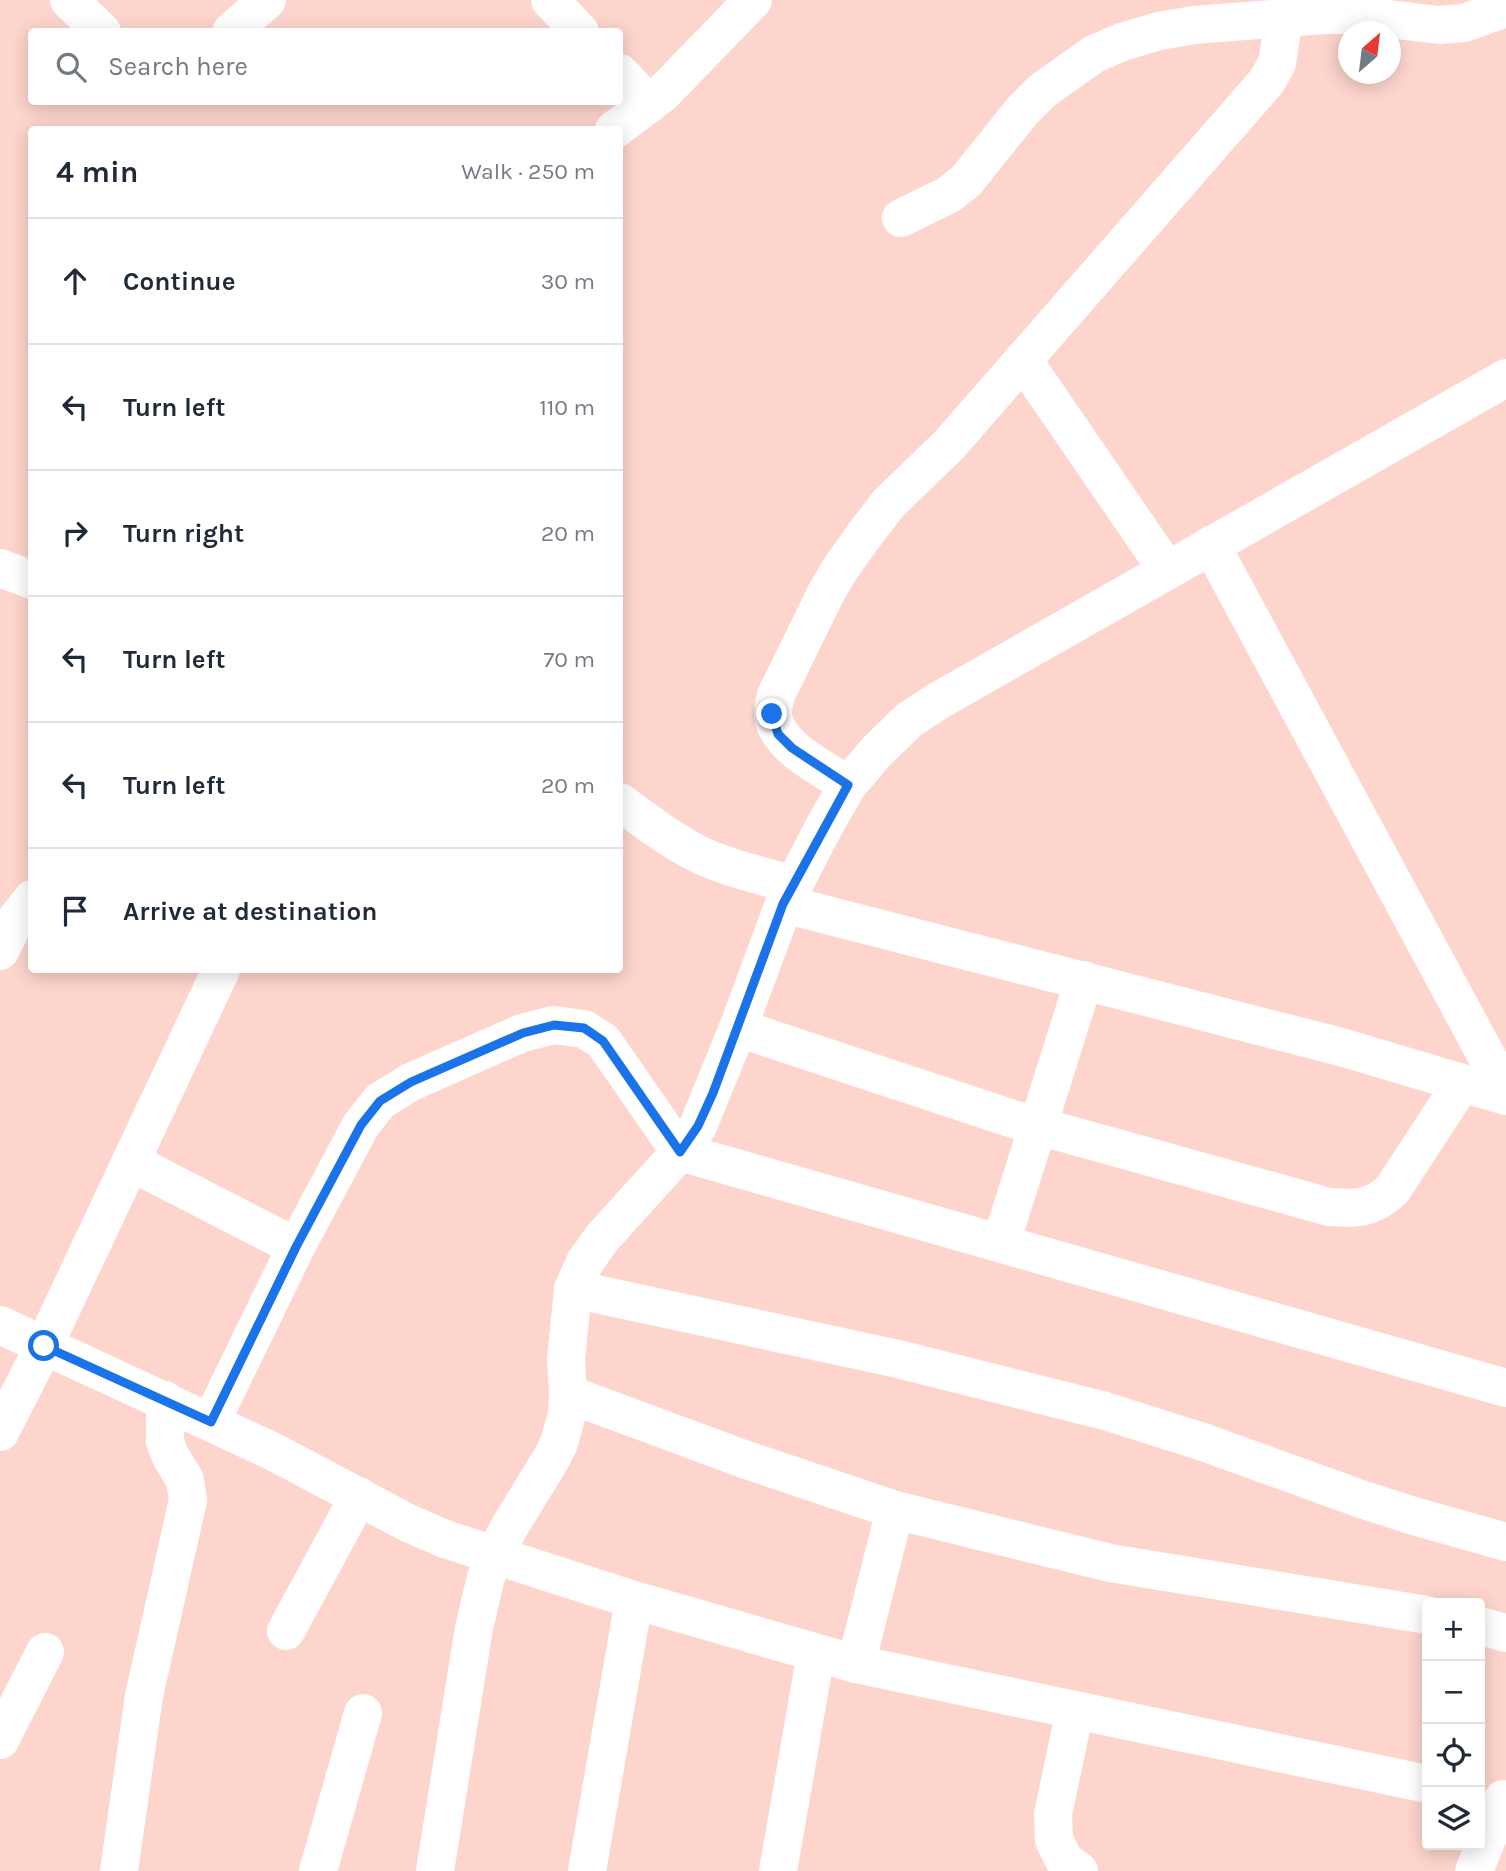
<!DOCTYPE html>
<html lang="en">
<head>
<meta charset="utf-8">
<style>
	:root { --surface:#fff; --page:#f6f6f7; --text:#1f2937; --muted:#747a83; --line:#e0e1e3 }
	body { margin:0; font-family:Karla,sans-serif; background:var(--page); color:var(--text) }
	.controls { position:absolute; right:21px; bottom:21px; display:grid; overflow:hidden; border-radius:7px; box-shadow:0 4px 18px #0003 }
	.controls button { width:63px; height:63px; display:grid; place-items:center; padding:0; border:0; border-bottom:2px solid var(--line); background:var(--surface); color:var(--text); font:35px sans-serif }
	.compass { position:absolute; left:1338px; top:21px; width:63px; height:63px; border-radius:50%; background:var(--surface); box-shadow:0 4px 18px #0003; rotate:28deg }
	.stop { position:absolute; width:21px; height:21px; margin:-16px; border:5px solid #1a73e8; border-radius:50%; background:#fff }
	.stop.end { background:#1a73e8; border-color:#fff; box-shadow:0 2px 7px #0008 }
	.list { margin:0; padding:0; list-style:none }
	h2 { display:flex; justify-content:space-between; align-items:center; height:91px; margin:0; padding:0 28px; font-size:30px }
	h2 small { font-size:23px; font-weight:400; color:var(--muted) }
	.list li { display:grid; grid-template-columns:46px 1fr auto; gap:21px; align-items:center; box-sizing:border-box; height:126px; padding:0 28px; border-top:2px solid var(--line) }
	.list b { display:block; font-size:26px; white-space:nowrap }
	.list em { font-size:23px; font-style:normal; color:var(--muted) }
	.icon { flex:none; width:38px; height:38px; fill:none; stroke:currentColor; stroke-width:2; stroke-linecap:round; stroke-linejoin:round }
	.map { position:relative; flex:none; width:1506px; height:1871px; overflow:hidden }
	.search { position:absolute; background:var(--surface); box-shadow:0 4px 18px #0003; left:28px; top:28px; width:595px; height:77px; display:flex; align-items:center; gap:18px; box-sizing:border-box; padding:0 24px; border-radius:7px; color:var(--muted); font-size:26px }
	.panel { position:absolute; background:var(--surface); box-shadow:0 4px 18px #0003; left:28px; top:126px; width:595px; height:847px; border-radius:7px }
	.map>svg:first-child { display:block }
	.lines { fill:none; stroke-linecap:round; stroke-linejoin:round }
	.minor { stroke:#fff; stroke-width:38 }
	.route { stroke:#1a73e8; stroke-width:9 }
</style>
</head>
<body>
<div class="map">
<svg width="1506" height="1871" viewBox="0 0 1506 1871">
	<rect width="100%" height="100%" fill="#fdd5cd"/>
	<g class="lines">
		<g class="minor">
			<polyline points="69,0 102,32"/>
			<polyline points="550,0 580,32"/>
			<polyline points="231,32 267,0"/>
			<polyline points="620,73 649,104"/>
			<polyline points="614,130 662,94 753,0"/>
			<polyline points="901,218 948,195 966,181 1023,110 1042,91 1094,54 1122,42 1159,31 1194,25 1324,15 1354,15 1439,25 1464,23 1506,8"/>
			<polyline points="1023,360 1167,570"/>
			<polyline points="1211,545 1506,1092"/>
			<polyline points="0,568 32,580"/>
			<path d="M848 785C823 768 778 748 773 716 772 710 775 701 776 695L826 593 840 569 865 534 889 503 950 444 969 422 1267 81 1277 63 1284 18"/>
			<path d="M620 802C644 820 669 839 696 853 726 868 761 875 793 885"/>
			<polyline points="784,904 1341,1047 1506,1096"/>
			<polyline points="0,951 15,921 32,899"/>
			<path d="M738 1028 1013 1119 1329 1207C1356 1209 1372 1209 1392 1190L1462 1083"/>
			<polyline points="131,1162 296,1247"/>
			<polyline points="1001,1243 1084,980"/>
			<polyline points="573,1289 898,1359 1105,1411 1203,1442 1361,1499 1414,1516 1506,1542"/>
			<polyline points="0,1325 274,1452 408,1523 445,1539 494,1555 634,1600 856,1664 1427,1784"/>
			<polyline points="568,1394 741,1458 895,1510 1110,1563 1427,1615"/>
			<polyline points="211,1422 296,1247 361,1125 380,1101 411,1082 522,1033 554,1025 584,1029 603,1041 680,1152 1506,1388"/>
			<polyline points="0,1432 44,1346 221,970"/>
			<polyline points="1480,1626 1506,1633"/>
			<polyline points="286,1631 359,1496"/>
			<polyline points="856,1664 895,1510"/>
			<polyline points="1075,1710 1053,1814 1054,1840 1064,1860 1079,1871"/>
			<polyline points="0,1740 45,1652"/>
			<polyline points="119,1871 144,1696 188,1500 185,1480 171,1457 165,1442 165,1400"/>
			<polyline points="318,1871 363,1713"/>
			<polyline points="435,1871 474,1628 486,1577 494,1555 510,1526 551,1459 559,1443 567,1414 568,1394 566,1359 573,1289 585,1262 602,1238 680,1152 698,1126 738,1028 784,904 826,823 848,785 877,751 909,720 938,701 1506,378"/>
			<polyline points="587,1871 634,1600"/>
			<polyline points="778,1871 816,1653"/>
			<polyline points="1474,1871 1503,1799"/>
		</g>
	</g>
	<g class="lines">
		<polyline class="route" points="44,1346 211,1422 296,1247 361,1125 380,1101 411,1082 523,1033 554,1025 584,1028 603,1041 680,1152 698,1126 713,1093 783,904 848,785 792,748 778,734 772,714"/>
	</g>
</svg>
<div class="controls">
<button>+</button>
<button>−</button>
<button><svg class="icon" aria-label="locate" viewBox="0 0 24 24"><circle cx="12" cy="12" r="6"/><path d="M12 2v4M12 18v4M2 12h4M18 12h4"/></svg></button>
<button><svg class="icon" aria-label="layers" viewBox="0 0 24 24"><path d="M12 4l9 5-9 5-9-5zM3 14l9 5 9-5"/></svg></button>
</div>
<svg class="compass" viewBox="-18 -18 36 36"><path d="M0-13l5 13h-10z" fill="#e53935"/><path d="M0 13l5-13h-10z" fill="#747a83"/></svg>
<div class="stop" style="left:44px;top:1346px"></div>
<div class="stop end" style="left:772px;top:714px"></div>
<div class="search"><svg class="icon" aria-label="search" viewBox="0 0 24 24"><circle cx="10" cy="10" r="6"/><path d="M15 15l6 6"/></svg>Search here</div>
<section class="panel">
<h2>4 min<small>Walk · 250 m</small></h2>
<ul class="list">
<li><svg class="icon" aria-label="ahead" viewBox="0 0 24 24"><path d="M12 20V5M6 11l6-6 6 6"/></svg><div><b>Continue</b></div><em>30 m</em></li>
<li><svg class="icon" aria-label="left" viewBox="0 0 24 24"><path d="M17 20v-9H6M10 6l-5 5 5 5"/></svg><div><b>Turn left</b></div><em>110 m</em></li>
<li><svg class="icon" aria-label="right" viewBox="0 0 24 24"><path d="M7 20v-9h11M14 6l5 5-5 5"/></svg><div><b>Turn right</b></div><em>20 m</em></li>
<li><svg class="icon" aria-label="left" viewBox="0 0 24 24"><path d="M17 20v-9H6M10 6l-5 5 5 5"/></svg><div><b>Turn left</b></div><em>70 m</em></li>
<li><svg class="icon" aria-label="left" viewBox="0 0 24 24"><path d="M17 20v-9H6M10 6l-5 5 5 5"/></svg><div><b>Turn left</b></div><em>20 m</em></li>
<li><svg class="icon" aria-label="arrive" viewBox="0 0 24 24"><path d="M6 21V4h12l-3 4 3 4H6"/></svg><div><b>Arrive at destination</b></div></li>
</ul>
</section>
</div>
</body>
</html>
